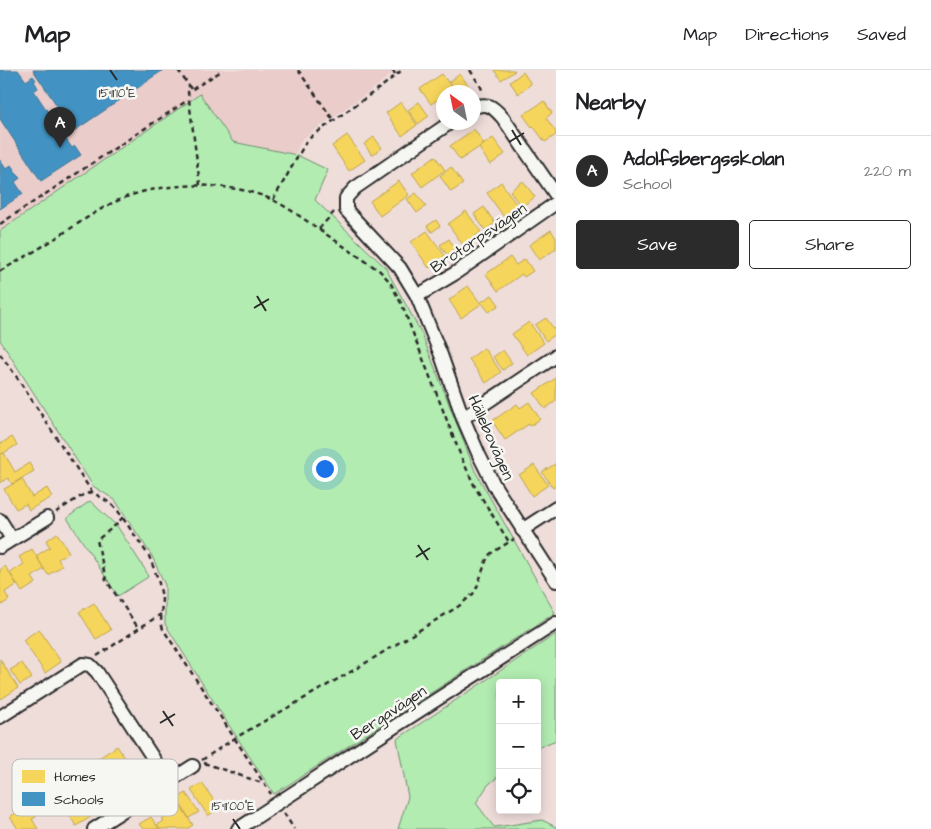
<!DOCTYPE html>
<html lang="en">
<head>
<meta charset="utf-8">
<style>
	:root { --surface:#fff; --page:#f6f6f6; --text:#202124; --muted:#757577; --line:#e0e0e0; --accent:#2b2b2b }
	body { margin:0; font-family:"Architects Daughter",sans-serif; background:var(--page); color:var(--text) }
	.controls { position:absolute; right:15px; bottom:15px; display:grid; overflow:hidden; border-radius:5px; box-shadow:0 2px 12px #0003 }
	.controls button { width:45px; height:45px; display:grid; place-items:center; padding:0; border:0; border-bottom:1px solid var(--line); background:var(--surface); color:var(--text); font:25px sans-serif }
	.compass { position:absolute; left:436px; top:15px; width:45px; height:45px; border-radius:50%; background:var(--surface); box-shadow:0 2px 12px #0003; rotate:327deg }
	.you { position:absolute; left:324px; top:398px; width:18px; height:18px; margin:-12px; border:4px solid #fff; border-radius:50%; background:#1a73e8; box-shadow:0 0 0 8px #1a73e833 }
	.badge { display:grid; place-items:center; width:32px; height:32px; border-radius:50%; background:var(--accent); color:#fff; font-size:16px; font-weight:700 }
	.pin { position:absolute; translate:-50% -41px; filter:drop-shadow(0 1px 2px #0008) }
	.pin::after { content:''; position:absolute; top:26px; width:18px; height:15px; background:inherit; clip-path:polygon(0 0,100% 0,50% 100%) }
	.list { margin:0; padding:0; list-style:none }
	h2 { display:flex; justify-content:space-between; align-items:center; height:65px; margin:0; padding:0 20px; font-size:21px }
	h2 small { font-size:16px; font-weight:400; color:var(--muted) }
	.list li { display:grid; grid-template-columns:32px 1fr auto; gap:15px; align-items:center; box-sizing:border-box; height:70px; padding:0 20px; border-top:1px solid var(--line) }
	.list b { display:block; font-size:19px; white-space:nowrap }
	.list p { margin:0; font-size:16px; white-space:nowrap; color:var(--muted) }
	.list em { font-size:16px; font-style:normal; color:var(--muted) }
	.actions { display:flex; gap:10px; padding:15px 20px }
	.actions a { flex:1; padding:11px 0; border:1px solid var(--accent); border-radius:5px; text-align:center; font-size:18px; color:var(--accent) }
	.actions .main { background:var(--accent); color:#fff }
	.icon { flex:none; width:28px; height:28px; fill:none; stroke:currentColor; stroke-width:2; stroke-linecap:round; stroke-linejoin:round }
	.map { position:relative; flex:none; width:556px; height:759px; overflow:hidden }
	header { display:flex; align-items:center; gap:30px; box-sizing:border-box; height:70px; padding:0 25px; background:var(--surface); border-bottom:1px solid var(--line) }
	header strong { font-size:24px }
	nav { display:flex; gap:28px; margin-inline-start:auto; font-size:18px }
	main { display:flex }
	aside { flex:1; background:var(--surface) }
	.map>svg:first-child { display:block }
	.built { fill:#eaccca }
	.green { fill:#b2ecb1; stroke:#6e8c6e }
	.homes { fill:#f6d55c; stroke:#b9a24d }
	.schools { fill:#4393c3; stroke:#3c7495 }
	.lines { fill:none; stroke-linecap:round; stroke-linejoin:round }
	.minor-casing { stroke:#2b2b2b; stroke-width:16 }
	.path { stroke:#2b2b2b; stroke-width:2.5; stroke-dasharray:5 4; stroke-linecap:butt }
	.minor { stroke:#f6f6f2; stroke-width:12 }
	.ticks { fill:none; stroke:#2b2b2b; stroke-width:2 }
	.labels { text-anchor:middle; stroke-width:5; stroke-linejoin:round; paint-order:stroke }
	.street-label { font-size:16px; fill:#2b2b2b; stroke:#f6f6f2 }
	.key { fill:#f6f6f2; stroke:#b9b9b6; stroke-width:1 }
	.key-label { font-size:14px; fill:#2b2b2b }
	.ticks-label { font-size:12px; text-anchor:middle; fill:#2b2b2b; stroke:#f6f6f2; stroke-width:5; stroke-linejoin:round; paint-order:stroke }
</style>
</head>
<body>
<header>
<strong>Map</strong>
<nav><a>Map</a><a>Directions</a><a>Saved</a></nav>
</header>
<main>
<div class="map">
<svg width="556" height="759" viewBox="0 0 556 759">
	<rect width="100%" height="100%" fill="#efddda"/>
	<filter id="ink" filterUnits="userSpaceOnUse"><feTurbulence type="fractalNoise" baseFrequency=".02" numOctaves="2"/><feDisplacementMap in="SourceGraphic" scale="10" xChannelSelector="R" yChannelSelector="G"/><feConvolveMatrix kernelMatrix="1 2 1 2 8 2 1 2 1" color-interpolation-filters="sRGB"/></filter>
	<g filter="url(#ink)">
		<polygon class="built" points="0,0 396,0 377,16 302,69 295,84 233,72 199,24 0,161"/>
		<g class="green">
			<polygon points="200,24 233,72 297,85 328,100 315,130 385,197 421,262 475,401 555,543 274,724 219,640 165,554 165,515 152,486 115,430 93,416 0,270 0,161"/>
			<polygon points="90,431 117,456 146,501 148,507 118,526 67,448"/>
			<polygon points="556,564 556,670 537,678 537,613 500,613 500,705 488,715 476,733 494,757 510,755 542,750 556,757 556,759 398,759 408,727 397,669"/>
		</g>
		<g class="homes">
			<polygon points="494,0 514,0 515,1 501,10"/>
			<polygon points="523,2 531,14 518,24 510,12"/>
			<polygon points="442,4 455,22 443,22 443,37 437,30 431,34 420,19"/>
			<polygon points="460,4 470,18 464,22 457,22 449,12"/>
			<polygon points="544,31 552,43 546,48 556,62 556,65 545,72 533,56 532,57 523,45"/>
			<polygon points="401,32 417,55 402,66 386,43"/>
			<polygon points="419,32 429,46 418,54 408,40"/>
			<polygon points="474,59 484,74 460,90 450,76"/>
			<polygon points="347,65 365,90 349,101 332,76"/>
			<polygon points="374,67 382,78 372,85 364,74"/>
			<polygon points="493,68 505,84 490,95 479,78"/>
			<polygon points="435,86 445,100 422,117 412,103"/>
			<polygon points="451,97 463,114 451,122 440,106"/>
			<polygon points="399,111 409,125 380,146 370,131"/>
			<polygon points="523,111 535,127 521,137 510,121"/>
			<polygon points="501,112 518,137 504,147 487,123"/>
			<polygon points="416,123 426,136 417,143 407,129"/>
			<polygon points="484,137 495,153 485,160 474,144"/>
			<polygon points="466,141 481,162 463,175 448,154"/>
			<polygon points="436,150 440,156 432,162 427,156"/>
			<polygon points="551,160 556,168 556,179 539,190 529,175"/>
			<polygon points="427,161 445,186 429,198 411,172"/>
			<polygon points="449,169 455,179 447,185 440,175"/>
			<polygon points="510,187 516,195 525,189 533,201 524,207 522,204 498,221 486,204"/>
			<polygon points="468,216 481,234 461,248 449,230"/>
			<polygon points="492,225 499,235 489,242 481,232"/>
			<polygon points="546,248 556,262 556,264 546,271 535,255"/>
			<polygon points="529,252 544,273 527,285 512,264"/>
			<polygon points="484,278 501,302 486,313 469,289"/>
			<polygon points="503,280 512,293 503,300 493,287"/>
			<polygon points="556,308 556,331 545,339 534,323"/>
			<polygon points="529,332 540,349 530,356 529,354 505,370 492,351 517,334 520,338"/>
			<polygon points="12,367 17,375 0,385 0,374"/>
			<polygon points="4,383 15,402 29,393 34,401 12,414 8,408 0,413 0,385"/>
			<polygon points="555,394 556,396 556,416 553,418 542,402"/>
			<polygon points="534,395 548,415 532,426 519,405"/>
			<polygon points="22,409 32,427 47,418 52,427 29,440 26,434 16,439 4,419"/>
			<polygon points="57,463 69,482 58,489 62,496 48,505 36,486 50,477 46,471"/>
			<polygon points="32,479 44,499 32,507 36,513 22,522 10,503 24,494 19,487"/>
			<polygon points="5,496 17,515 5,522 9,530 0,536 0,500"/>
			<polygon points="94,533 111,560 96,569 79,542"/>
			<polygon points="39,559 61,592 45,603 23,570"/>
			<polygon points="0,589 18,618 1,629 0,628"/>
			<polygon points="22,593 32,608 20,615 10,600"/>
			<polygon points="117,676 139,709 118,723 96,690"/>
			<polygon points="71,707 79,719 75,721 91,747 76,756 53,718"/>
			<polygon points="202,713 219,738 208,746 191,720"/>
			<polygon points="186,723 199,742 189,748 177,729"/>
			<polygon points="176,729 193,755 187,759 160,759 157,755 164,751 162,749 169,744 166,740 161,743 159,740"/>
			<polygon points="28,735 36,747 32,749 38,759 18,759 10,747"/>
			<polygon points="151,747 159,759 143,759 139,754"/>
		</g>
		<g class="schools">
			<polygon points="0,0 18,0 26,11 33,6 36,10 34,11 38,18 34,21 72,78 75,76 81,85 41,111 0,49"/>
			<polygon points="33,0 161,0 162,1 148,10 148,11 74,61"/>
			<polygon points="0,90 6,99 11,95 20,108 15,112 23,124 0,139"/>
		</g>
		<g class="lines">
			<g class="minor-casing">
				<g id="minor">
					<path d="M473 37C489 32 493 37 503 48L556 125"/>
					<polyline points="451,52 355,118 346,128 346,140 400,198 417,226 441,285 463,348 479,385 494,415 556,511"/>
					<polyline points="417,226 454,204 556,133"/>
					<polyline points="463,348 556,286"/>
					<polyline points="0,450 12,469"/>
					<polyline points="522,460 556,438"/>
					<polyline points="0,477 47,448"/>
					<polyline points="0,647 83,594 90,595 97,602 168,711"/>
					<polyline points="94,759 193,696"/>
					<polyline points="238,759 394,657 556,553"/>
				</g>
			</g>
			<g class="path">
				<polyline points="178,0 191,19"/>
				<polyline points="298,0 334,51"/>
				<polyline points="392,0 396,5"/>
				<polyline points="470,0 481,17 483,23"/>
				<polyline points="200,115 188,22 223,0"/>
				<polyline points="273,130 306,72 312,66 385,14 402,0"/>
				<polyline points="0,154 188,30"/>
				<polyline points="319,159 334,142"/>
				<path d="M0 201C22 189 44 176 65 162 84 150 103 136 124 128 165 111 232 111 273 130 287 137 301 147 314 156 336 171 358 186 380 201L390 212 402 235 462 389 475 417 509 472"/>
				<polyline points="0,284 16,306 92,422 110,433 118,441 149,486 158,509 162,527 161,553 163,559 271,724"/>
				<polyline points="56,442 83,425 92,422"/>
				<polyline points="123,447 117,454 97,470 106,510 139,559"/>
				<polyline points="97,586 161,544"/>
				<polyline points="202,690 235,668 359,597 459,536 473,524 477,517 486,491 490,484 514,469"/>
				<polyline points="204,693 265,714"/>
				<polyline points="284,743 294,759"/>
			</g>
			<use href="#minor" class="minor"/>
		</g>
	</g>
	<path class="ticks" d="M110 0 117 10M512 60 521 75M509 72 524 63M257 226 266 241M254 238 269 229M418 475 428 490M416 487 430 478M163 641 173 656M160 653 175 644M233 749 240 759"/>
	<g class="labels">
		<g class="street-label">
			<text transform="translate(478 167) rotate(-34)" y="6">Brotorpsvägen</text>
			<text transform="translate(492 367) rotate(66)" y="6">Hällebovägen</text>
			<text transform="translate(388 642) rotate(-33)" y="6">Bergavägen</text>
		</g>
	</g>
	<rect x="12" y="689" width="166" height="57" rx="8" class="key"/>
	<rect x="22" y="700" width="23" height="13" fill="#f6d55c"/>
	<rect x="22" y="722" width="23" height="14" fill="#4393c3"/>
	<g class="key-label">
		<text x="54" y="711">Homes</text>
		<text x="54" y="734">Schools</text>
	</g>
	<g class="ticks-label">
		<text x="117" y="27">15°11'10"E</text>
		<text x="233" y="740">15°11'00"E</text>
	</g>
</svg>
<div class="controls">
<button>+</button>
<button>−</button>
<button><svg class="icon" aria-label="locate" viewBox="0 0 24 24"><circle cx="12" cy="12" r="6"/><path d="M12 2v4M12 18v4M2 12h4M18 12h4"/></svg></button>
</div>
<svg class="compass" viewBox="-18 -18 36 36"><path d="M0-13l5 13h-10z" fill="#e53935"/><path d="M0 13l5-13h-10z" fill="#757577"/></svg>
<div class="you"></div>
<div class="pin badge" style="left:60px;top:78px">A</div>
</div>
<aside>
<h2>Nearby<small></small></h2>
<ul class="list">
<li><span class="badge">A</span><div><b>Adolfsbergsskolan</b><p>School</p></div><em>220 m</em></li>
</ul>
<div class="actions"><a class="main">Save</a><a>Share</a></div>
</aside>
</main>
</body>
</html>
